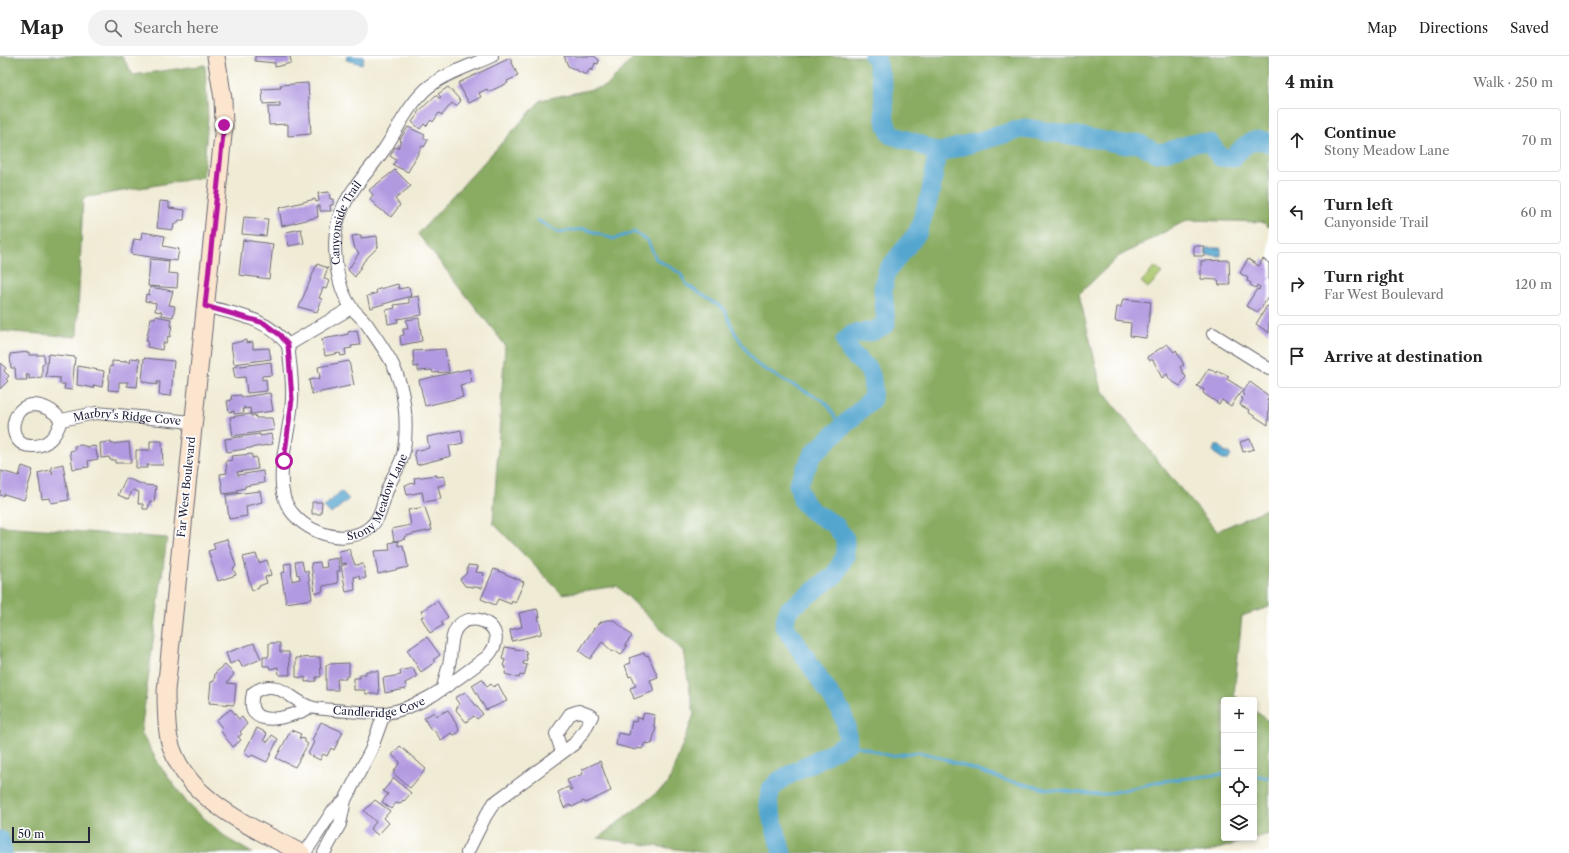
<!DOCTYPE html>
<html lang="en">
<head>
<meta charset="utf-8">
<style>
	:root { --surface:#fff; --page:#f2f2f2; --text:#222; --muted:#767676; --line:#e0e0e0 }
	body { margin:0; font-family:"Libre Caslon Text",serif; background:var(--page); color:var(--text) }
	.controls { position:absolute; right:12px; bottom:12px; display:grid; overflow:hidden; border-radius:4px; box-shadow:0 2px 6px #0003 }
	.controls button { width:36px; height:36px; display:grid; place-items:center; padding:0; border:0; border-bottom:1px solid var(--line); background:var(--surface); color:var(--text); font:20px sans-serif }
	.scale { position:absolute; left:12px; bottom:10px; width:78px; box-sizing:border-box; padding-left:4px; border:2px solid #22223b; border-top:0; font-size:11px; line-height:14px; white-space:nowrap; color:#22223b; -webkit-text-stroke:3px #fff; paint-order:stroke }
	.stop { position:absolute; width:12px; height:12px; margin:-9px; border:3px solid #b5179e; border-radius:50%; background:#fff }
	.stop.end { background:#b5179e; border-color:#fff; box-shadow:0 1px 4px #0008 }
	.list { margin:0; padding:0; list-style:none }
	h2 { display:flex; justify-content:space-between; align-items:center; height:52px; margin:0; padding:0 16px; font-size:17px }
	h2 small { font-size:13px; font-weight:400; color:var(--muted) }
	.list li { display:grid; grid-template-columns:26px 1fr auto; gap:12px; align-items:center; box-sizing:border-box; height:64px; margin:0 8px 8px; padding:0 8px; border:1px solid var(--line); border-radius:4px }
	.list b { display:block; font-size:15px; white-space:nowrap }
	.list p { margin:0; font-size:13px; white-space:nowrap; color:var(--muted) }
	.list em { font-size:13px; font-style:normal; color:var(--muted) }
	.icon { flex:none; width:22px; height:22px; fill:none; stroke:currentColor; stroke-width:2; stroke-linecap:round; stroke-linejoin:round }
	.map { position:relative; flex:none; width:1269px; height:797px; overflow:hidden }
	header { display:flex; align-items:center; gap:24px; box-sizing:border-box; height:56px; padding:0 20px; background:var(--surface); border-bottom:1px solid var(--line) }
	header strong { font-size:19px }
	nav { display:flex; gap:22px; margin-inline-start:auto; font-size:14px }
	.search { width:280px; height:36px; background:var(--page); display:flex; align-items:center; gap:10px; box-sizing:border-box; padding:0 14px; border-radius:22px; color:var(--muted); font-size:15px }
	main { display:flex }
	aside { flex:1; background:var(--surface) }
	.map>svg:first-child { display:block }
	.green { fill:#acc86f; stroke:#677555 }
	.forest { fill:#89ac62; stroke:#56674e }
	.water { fill:#54a6cf; stroke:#3b6485 }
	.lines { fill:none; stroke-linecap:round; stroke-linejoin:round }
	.stream { stroke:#54a6cf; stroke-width:3 }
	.river { stroke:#54a6cf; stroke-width:19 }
	.building { fill:#b29ae1 }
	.street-casing { stroke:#6a6871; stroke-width:14 }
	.secondary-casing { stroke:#6a6871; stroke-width:19 }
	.street { stroke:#fff; stroke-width:12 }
	.secondary { stroke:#fbe5cf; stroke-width:17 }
	.route { stroke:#b5179e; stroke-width:5 }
	.labels { text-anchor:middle; stroke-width:3.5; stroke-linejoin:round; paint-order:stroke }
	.street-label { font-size:11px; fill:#22223b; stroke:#fff }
</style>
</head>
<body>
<header>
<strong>Map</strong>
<div class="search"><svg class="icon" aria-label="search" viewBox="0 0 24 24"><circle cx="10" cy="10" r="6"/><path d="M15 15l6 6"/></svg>Search here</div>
<nav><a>Map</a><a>Directions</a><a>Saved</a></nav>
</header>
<main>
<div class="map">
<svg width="1269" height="797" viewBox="0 0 1269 797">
	<rect width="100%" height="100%" fill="#fff"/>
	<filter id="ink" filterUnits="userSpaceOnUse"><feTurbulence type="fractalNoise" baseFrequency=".025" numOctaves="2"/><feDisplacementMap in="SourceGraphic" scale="8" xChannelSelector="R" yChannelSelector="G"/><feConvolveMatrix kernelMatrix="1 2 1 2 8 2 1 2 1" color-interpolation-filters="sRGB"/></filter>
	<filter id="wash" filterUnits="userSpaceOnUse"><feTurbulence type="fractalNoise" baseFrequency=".012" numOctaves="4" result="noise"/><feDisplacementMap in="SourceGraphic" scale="16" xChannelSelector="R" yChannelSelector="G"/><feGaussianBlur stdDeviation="0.9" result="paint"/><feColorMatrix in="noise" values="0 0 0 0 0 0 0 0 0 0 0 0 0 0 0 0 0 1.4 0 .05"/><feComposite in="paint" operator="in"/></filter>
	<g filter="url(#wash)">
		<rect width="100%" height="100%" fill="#f0ebd4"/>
		<polygon class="green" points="1155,211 1162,217 1148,232 1141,226"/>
		<g class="forest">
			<polygon points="0,0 122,0 133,19 205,9 208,61 203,121 83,142 77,281 0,275"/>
			<polygon points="635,0 1269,0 1269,171 1262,166 1187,164 1118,201 1079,238 1102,334 1174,425 1217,475 1269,452 1269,551 1242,560 1234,639 1240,644 1224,644 1224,782 1254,782 1254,654 1269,665 1269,778 1204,797 705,797 598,782 668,728 694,658 683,595 617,530 562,538 493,467 505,289 418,178 541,44 607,30"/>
			<polygon points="0,468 2,470 167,482 141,676 160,710 188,748 228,783 252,797 0,797"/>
		</g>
		<g class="water">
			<polygon points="347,0 364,1 362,8 346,4"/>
			<polygon points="1206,192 1221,192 1221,200 1206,199"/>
			<polygon points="1215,390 1220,390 1226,397 1229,397 1231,400 1228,404 1222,404 1219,400 1215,398 1213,395"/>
			<polygon points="341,435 349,443 331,458 324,451"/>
		</g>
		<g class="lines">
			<g class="stream">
				<polyline points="537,164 558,176 585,173 614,183 634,176 648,185 656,203 680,217 687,229 724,253 735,277 755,307 776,320 822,344 828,349 841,372"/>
				<polyline points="848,687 890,700 918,696 932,699 1005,724 1046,733 1101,739 1163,725 1224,718"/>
				<polyline points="1254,719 1269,722"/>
			</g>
			<g class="river">
				<path d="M937 97 1025 72 1090 82 1126 89 1138 87 1157 97 1169 95 1196 86 1210 87 1220 101 1233 102C1242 91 1253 79 1269 87"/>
				<polyline points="0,784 3,797"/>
				<path d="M782 797 768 747 771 733 780 724 848 687 846 668 841 655 784 569 788 554 835 519 845 500V483L835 469 812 455 803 446 798 428 813 398 872 343C877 301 855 313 845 285L853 278 874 275 886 268 883 233 887 215 918 176 931 135 937 97 919 88 891 79 885 65 883 29 876 2 873 0"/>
			</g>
		</g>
		<g id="blocks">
			<g class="building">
				<polygon points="255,0 290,0 291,7 275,11 275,7 255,5"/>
				<polygon points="564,0 594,0 599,4 598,8 595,7 592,15 590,13 586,19 568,10"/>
				<polygon points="510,2 518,20 507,25 508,27 488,36 487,33 479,37 481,41 469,47 458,27"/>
				<polygon points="308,27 311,78 288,80 288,68 269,69 268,51 280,51 280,47 263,48 262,33 281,32 280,29"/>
				<polygon points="448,31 461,45 456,50 452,47 442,59 439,57 433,66 431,64 426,70 424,68 420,73 412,66 418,58 417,57 436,39 439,42 441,41 438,38"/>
				<polygon points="408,71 425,79 423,82 428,84 424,91 422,90 408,116 393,109 396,104 390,100 395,91 398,92 401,84 400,83"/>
				<polygon points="395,114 411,130 395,143 400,149 391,161 376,150 370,143 373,139 369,134"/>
				<polygon points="329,136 330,143 333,143 333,149 330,149 331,155 320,155 320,150 317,150 318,161 282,170 279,152 315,143 316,146 319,145 318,137"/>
				<polygon points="160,145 169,146 169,152 185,154 184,164 179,164 177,168 174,168 173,174 157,172"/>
				<polygon points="244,161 268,163 266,180 242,178"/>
				<polygon points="301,173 304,187 289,190 286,176"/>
				<polygon points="142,176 165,180 163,190 179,193 177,205 131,198 134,183 141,184"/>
				<polygon points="361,179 361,182 377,180 378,191 364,205 355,221 348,214 359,197 355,193 352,180"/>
				<polygon points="243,184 273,188 269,223 239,219"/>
				<rect x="1194" y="190" width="10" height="10"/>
				<polygon points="150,203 169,205 168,217 178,218 177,232 148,230"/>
				<polygon points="1248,203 1259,210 1263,203 1269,207 1269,239 1261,253 1260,252 1258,256 1246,250 1257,233 1259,234 1260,231 1257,229 1256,232 1250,229 1251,227 1247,225 1248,222 1240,217"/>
				<polygon points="1229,204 1230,229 1219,229 1218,224 1201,223 1201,205"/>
				<polygon points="317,208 328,212 324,222 329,225 326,233 323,232 319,242 322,243 317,256 299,251"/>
				<polygon points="398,228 399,233 409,231 411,240 370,252 367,240 377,237 376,234"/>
				<polygon points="150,231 173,235 169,249 175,250 173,261 161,259 162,256 155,255 156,247 145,245 146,238 149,239"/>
				<polygon points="419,240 422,259 397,263 398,266 388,268 386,254 395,252 394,249 409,247 409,242"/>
				<polygon points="1123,243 1151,246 1146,282 1130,280 1131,267 1115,265 1117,251 1121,251"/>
				<polygon points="1267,250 1269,250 1269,277 1256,268"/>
				<polygon points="156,260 171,263 170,268 172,268 170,281 168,280 166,287 163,287 162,294 147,291 148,285 146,285 151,262 155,262"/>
				<polygon points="419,262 422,285 401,289 400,280 404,279 403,273 408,273 406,264"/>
				<polygon points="357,274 360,289 351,290 352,292 345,293 346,299 341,300 340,297 325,300 322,283 340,280 348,278 348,276"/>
				<polygon points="246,284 246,287 253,286 253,293 269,292 271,303 234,308 231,288"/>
				<polygon points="1167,288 1174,296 1176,294 1184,309 1180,311 1186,321 1180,330 1170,324 1167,318 1162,322 1153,304 1149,304 1147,301"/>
				<polygon points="445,293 449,316 433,317 432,314 418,315 418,310 414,311 413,295"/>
				<polygon points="29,296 29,299 44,299 45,307 42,308 42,321 29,323 29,319 26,319 27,324 16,324 15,312 11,312 10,298"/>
				<polygon points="48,298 75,301 72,334 64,333 65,328 60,328 60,322 46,321"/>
				<polygon points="131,302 140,303 137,331 127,330 128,326 119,326 119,335 108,334 110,310 112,311 112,305 125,306 125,304 130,307"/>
				<polygon points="144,302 174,305 171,340 159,339 160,326 157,326 157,329 142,325"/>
				<polygon points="349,305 354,329 312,338 309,324 320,322 318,311"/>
				<polygon points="271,306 272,319 262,320 262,324 266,323 267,335 247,337 245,321 235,322 233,311"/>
				<polygon points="0,307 6,312 4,315 9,320 6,323 8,325 0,333"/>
				<polygon points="78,310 104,315 102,331 94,329 93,332 77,329"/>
				<polygon points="1209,312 1216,317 1217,315 1222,318 1223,317 1229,320 1227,323 1243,333 1231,350 1222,344 1219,348 1203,337 1204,334 1197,330"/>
				<polygon points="469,313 472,326 460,329 463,341 425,350 419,324"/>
				<polygon points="1250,326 1269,340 1267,345 1269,346 1268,369 1248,356 1249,354 1240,349 1243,343 1241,342 1244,339 1242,337"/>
				<polygon points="270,337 273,355 251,358 250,352 245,353 245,351 243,352 244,357 234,358 234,355 229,356 227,345 232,344 231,340 241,339 242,341"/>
				<polygon points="250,358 251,360 255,359 256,362 272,362 274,374 233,380 230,361"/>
				<polygon points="461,374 463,387 449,390 451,400 417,409 414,395 429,392 427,381"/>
				<polygon points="260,378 260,380 271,378 273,388 227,396 225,383"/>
				<polygon points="1250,383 1254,393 1243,396 1240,386"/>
				<polygon points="150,385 162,385 163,409 147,409 147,412 136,412 136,394 150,394"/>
				<polygon points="111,386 111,388 129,386 131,407 115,407 115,404 110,404 109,401 101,402 100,387"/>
				<polygon points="81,389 88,391 95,390 98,403 88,405 89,411 73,413 70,395 75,394 74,390"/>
				<polygon points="252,398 252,402 256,401 258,413 237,416 238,419 263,415 264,427 245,430 245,432 237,434 237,436 223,438 220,418 227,417 226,405 232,404 231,400"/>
				<polygon points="63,408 69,444 51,447 50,442 42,443 38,417 50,414 53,419 51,411"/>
				<polygon points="22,410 33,414 24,444 4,438 3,440 0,439 1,415 19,420"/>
				<polygon points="437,419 437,421 444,420 446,428 438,430 441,443 424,446 422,436 407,439 405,429 415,427 414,422"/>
				<polygon points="126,422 144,429 156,430 154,446 150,445 148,453 143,453 143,448 138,448 139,436 133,434 128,443 118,439"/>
				<polygon points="260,435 262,446 246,450 247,460 229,463 226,439"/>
				<polygon points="312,446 322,446 321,458 312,458"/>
				<polygon points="425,451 432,474 413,478 404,481 405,483 394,485 392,473 411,469 408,454"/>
				<polygon points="227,483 236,510 233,512 236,519 218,525 208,495 215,493 213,487"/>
				<polygon points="398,485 398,490 403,489 404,495 405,495 408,511 378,518 374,495 390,494 389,487"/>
				<polygon points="349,493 355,509 363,508 366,522 360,523 359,520 354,521 355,534 346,536 341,510 347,508 346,507 341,508 339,495"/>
				<polygon points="256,498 259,507 267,504 271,519 265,521 267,527 259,530 259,532 252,535 243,501"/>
				<polygon points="338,502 340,515 337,515 338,527 323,530 322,536 315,537 311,507 320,506 321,512 327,511 326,504"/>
				<polygon points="302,505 304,515 308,515 312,543 286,547 281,517 285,516 284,508 291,507 292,525 300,523 299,518 297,519 295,506"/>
				<polygon points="468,509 478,510 476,516 484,517 482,532 465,530 460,523 466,518"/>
				<polygon points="494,513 524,526 515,547 512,545 511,548 498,543 495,549 481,543"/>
				<polygon points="437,545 448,561 441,566 443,569 430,577 421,561 424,560 421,555"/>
				<polygon points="537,553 540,561 538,561 541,572 541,578 512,585 510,574 522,571 519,557"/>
				<polygon points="607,564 614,564 632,580 625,589 627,590 621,599 614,594 613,596 602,586 590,603 579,595 594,572 601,566"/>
				<polygon points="427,581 440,599 433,604 435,606 421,616 407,594"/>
				<polygon points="254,587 261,603 242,611 239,604 230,608 226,597"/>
				<polygon points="269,587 280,587 280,596 289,596 290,619 279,619 278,611 270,613 269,610 263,610 263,601 268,601 269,598"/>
				<polygon points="505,591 526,595 527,604 524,605 523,608 527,609 524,620 520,619 519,622 505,618 506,611 503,610 505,604 502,603"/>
				<polygon points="644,597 645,600 648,599 658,621 650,624 654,635 634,643 630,632 636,630 632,620 629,621 625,609 631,607 629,602"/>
				<polygon points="320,601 321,621 316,621 316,625 305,626 305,621 303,622 296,621 296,602"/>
				<polygon points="349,607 349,620 346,620 346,623 337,623 338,634 326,634 326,610 329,608"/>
				<polygon points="225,609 234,618 227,627 236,628 234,649 209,647 211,626 214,625 215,617"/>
				<polygon points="413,612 417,621 405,627 406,633 385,637 383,622 401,619 400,615"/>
				<polygon points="366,615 378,615 379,638 366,638 365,634 354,634 354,622 360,622 360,618 366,618"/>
				<polygon points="482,623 487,631 491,628 493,631 498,628 507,645 486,654 472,629"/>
				<polygon points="465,636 483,658 477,663 474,660 466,666 456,654 459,648 455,642"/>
				<polygon points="231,653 239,663 242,661 247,668 240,676 242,678 238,681 241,684 233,691 225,681 221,675 223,673 216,664"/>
				<polygon points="448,654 459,673 458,677 454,679 451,677 441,684 433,673 431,674 424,662 434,656 436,660"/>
				<polygon points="644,657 655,659 654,670 656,671 652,688 645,687 642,693 637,692 636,694 616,689 618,677 629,679 632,665 636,666 637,661 642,663"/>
				<polygon points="321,666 343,676 334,694 331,692 327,700 323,698 320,704 308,698 314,686 312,684"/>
				<polygon points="257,672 267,677 264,684 268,686 272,679 278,683 267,706 252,699 250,701 244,697"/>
				<polygon points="291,674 301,678 299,682 305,683 305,686 308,688 295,711 276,702"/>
				<polygon points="400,690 426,713 410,732 393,717 400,706 392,699"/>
				<polygon points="600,705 611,735 585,747 584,745 572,751 570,749 564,752 558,736 568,731 570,734 572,734 567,724 583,718 581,714"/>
				<polygon points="394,722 411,737 404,745 403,744 400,748 396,747 391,753 382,746 388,738 383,735"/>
				<polygon points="375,744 390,755 384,762 389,767 378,779 370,773 376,766 364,755"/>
			</g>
		</g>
	</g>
	<g filter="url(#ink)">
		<use href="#blocks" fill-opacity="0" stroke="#6a6871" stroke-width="1"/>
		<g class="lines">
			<g class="street-casing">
				<g id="street">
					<path d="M205 250C238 259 265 261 288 289"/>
					<polyline points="1213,278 1269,313"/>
					<path id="s1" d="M288 289C290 307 293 325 292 343 291 373 276 412 284 441 293 473 342 493 369 472 382 462 382 446 388 432 393 418 402 409 404 394 408 366 405 334 393 309 386 295 375 280 366 267 362 262 356 257 352 252 335 230 330 182 341 156 349 135 367 117 381 98 396 77 406 52 425 34 443 18 470 10 492 0"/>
					<polyline points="288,289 351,252"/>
					<path id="s2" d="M61 364C57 378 48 391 32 390 27 390 21 388 18 384 8 371 16 350 32 349 44 349 54 355 61 364L96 357 193 366"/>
					<path id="s3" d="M311 651C292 661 243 677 253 637 276 620 289 643 310 651 314 653 381 658 386 657 425 651 456 623 487 601 516 570 465 548 454 577 451 585 451 596 450 604 448 613 445 622 443 631"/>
					<polyline points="305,797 332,756 345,744"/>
					<polyline points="324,797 340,768 345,744 371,694 384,658"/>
					<polyline points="467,797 485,761 494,747 574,688 584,675 592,660 579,655 570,658 556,678 562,696"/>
				</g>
			</g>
			<g class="secondary-casing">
				<path id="secondary" d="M216 0 223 43 224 69 166 635C166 651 166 667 169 683 183 744 253 771 301 797"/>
			</g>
			<use href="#street" class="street"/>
			<use href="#secondary" class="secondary"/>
		</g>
	</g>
	<g class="lines" filter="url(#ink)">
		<polyline class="route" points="224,69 205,250 264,267 280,279 288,289 292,343 284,405"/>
	</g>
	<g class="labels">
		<g class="street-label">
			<text dy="4" stroke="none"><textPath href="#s1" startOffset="591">Canyonside Trail</textPath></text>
			<text dy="4" stroke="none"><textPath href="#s2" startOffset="204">Marbry's Ridge Cove</textPath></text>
			<text transform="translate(186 431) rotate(-84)" y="4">Far West Boulevard</text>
			<text dy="4" stroke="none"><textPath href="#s1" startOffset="286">Stony Meadow Lane</textPath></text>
			<text dy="4" stroke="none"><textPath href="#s3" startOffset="214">Candleridge Cove</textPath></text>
		</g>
	</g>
</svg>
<div class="controls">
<button>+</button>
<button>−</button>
<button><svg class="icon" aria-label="locate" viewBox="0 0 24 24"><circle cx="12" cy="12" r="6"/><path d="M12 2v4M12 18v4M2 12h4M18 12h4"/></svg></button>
<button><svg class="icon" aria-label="layers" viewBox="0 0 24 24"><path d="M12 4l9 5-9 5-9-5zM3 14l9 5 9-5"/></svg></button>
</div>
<div class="scale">50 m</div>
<div class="stop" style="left:284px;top:405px"></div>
<div class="stop end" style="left:224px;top:69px"></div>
</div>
<aside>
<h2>4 min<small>Walk · 250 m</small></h2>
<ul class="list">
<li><svg class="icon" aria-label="ahead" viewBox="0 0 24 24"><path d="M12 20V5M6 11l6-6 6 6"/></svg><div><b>Continue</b><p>Stony Meadow Lane</p></div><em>70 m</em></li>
<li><svg class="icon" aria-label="left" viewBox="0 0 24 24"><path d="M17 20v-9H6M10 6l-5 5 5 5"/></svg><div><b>Turn left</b><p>Canyonside Trail</p></div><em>60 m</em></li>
<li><svg class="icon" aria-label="right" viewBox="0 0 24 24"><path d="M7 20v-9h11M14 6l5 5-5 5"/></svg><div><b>Turn right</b><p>Far West Boulevard</p></div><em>120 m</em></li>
<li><svg class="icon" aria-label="arrive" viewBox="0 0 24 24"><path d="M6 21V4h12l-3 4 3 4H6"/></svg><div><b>Arrive at destination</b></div></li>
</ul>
</aside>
</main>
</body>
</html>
